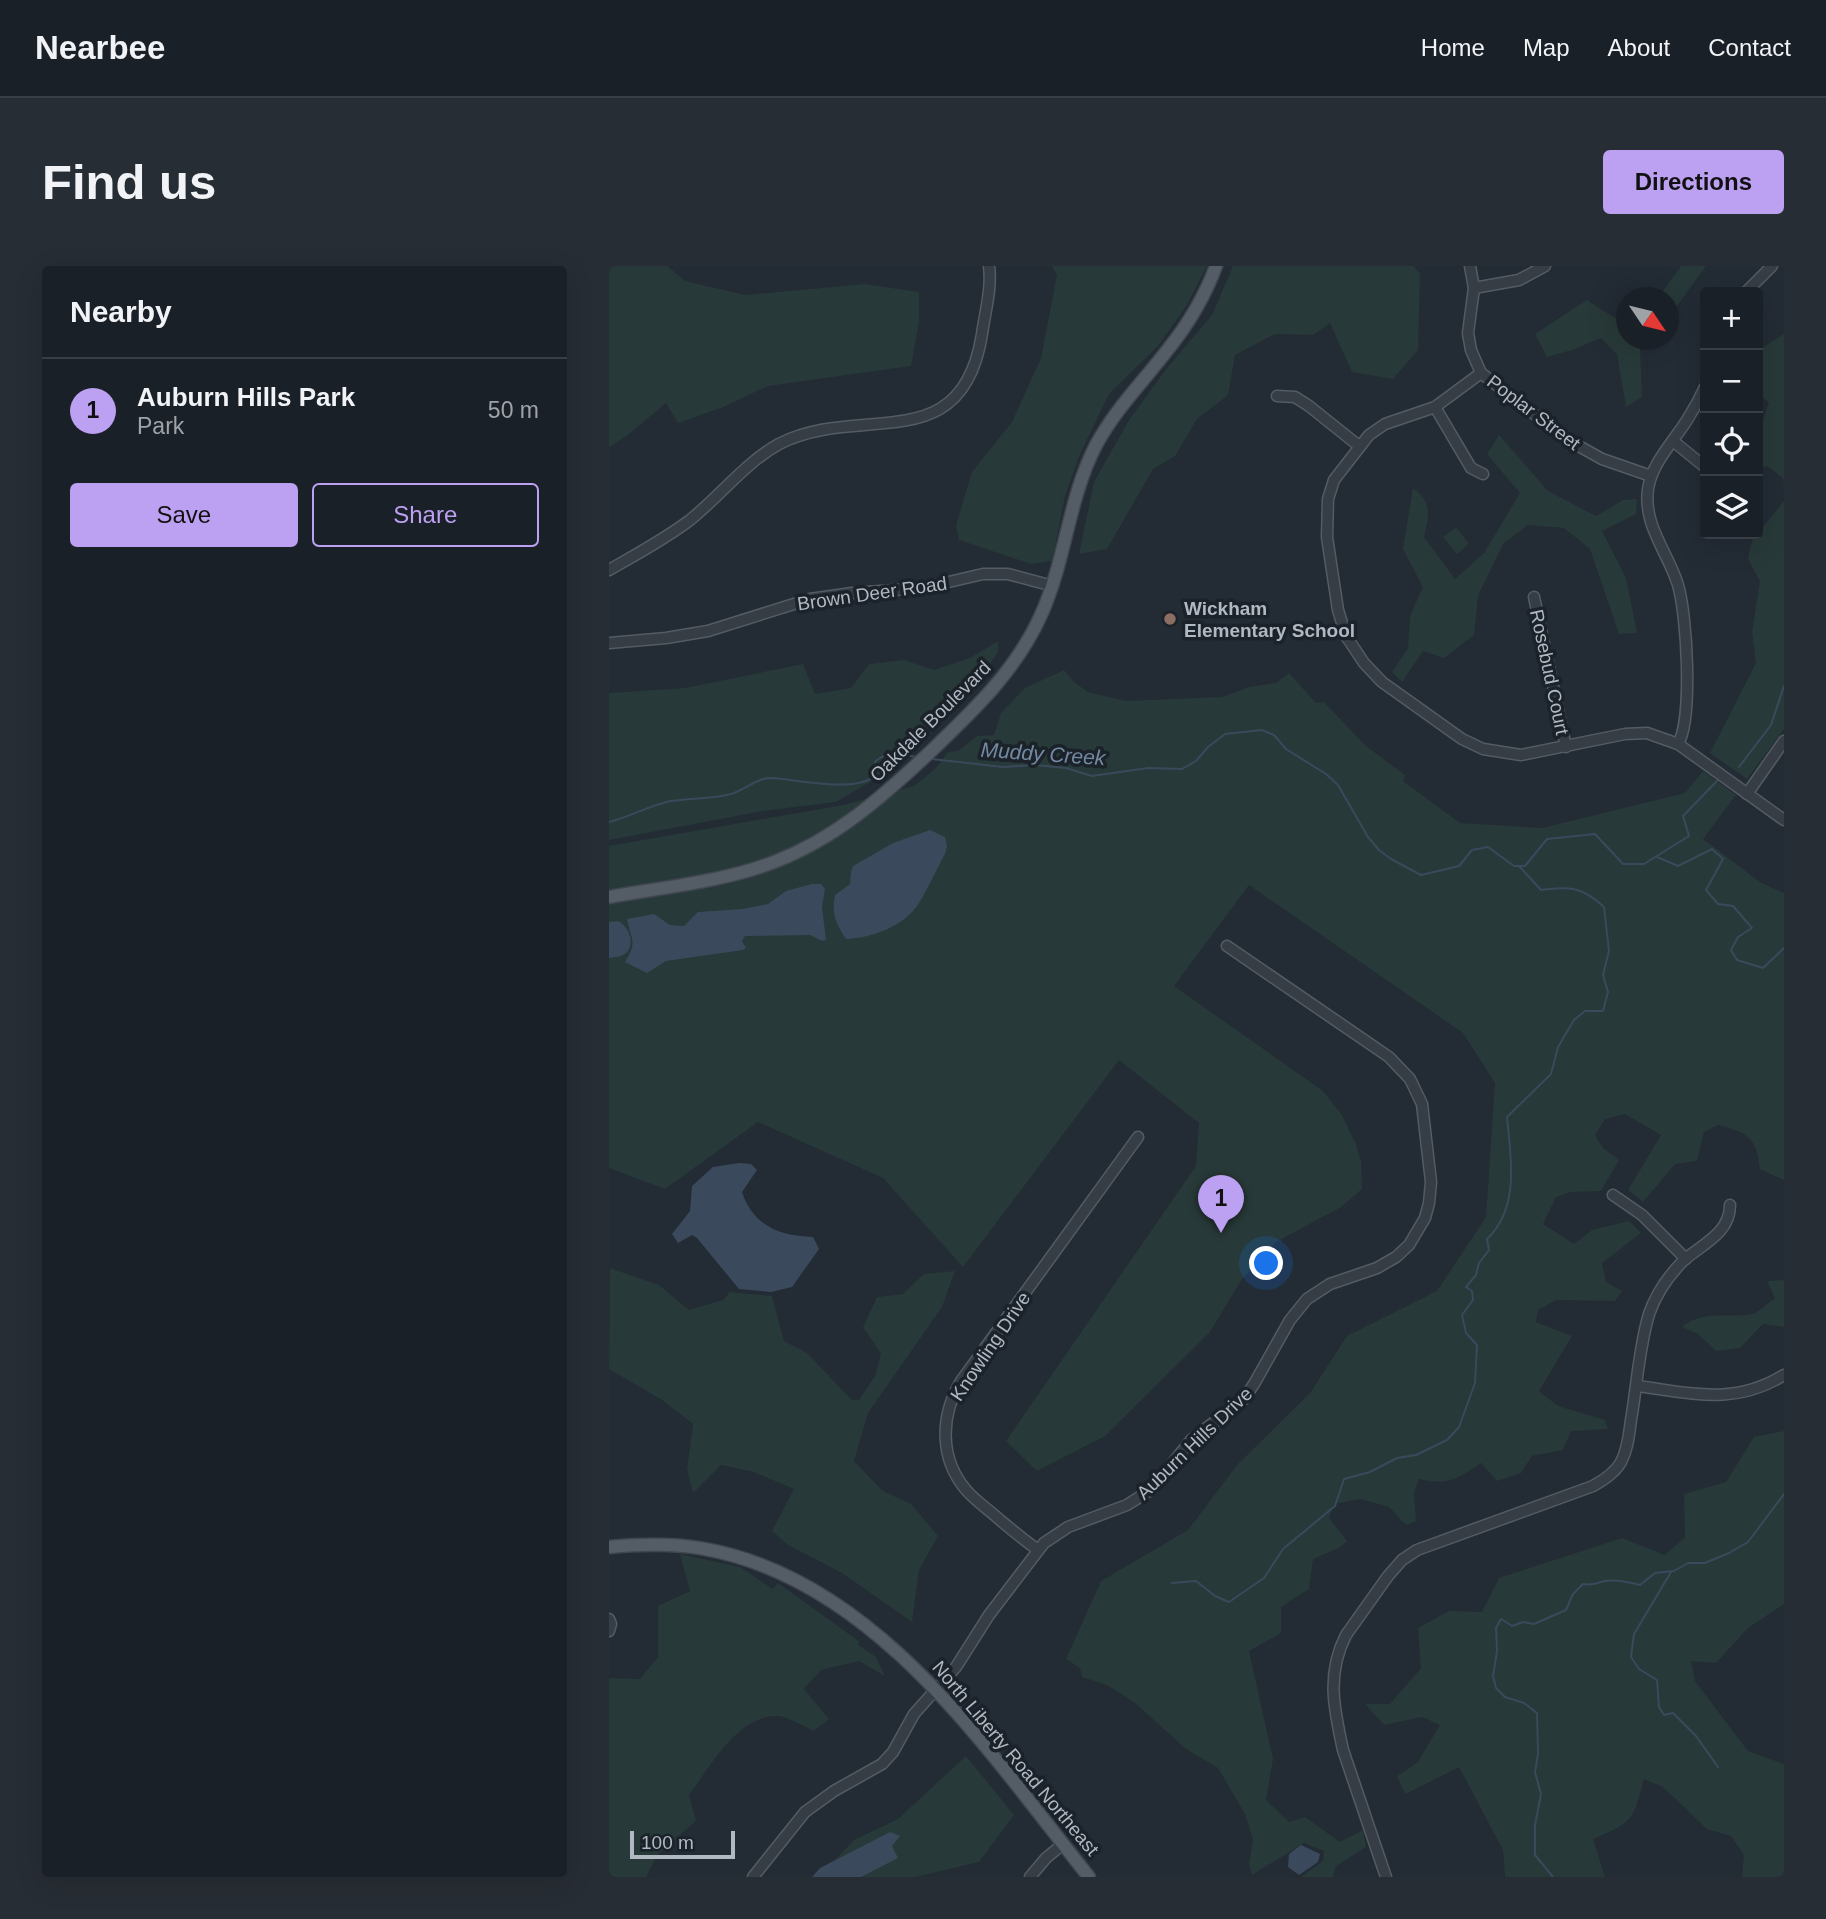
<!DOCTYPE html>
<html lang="en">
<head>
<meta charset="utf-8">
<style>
	:root { --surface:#1a2028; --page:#272d34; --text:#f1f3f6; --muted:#9fa3a8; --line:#383e45; --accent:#bca0f2 }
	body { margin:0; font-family:Arial,sans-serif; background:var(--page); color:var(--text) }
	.controls { position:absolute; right:21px; top:21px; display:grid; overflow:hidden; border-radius:7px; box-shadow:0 7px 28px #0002 }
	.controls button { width:63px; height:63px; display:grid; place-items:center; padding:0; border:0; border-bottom:2px solid var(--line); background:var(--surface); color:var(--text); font:35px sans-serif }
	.compass { position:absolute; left:1007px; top:21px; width:63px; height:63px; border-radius:50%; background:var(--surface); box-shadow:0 7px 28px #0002; rotate:125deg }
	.scale { position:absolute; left:21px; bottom:18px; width:105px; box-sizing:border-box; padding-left:7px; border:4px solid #b0b8c2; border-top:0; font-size:19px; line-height:24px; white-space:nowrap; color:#b0b8c2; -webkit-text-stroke:5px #1b222a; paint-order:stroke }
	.you { position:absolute; left:658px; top:998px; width:24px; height:24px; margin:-18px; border:5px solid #fff; border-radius:50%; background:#1a73e8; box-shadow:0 0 0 10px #1a73e833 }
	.badge { display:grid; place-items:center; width:46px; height:46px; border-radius:50%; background:var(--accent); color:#111; font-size:23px; font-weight:700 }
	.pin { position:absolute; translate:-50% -58px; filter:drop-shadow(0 2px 4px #0008) }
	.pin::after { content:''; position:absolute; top:37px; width:24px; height:21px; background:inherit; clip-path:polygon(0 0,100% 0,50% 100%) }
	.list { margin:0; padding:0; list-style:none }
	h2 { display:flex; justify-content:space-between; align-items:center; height:91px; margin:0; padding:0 28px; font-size:30px }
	h2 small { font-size:23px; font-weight:400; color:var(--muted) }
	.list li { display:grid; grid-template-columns:46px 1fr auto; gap:21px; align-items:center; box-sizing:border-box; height:105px; padding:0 28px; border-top:2px solid var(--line) }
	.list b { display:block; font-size:26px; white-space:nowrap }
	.list p { margin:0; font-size:23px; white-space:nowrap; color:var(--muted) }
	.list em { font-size:23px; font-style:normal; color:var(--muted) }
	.actions { display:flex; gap:14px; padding:21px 28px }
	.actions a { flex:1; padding:16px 0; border:2px solid var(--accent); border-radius:7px; text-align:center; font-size:24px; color:var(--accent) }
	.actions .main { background:var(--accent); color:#111 }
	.icon { flex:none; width:38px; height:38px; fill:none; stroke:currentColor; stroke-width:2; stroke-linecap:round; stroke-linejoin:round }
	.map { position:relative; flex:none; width:1175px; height:1611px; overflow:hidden; border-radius:7px }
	header { display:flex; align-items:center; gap:42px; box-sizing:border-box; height:98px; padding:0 35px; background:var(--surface); border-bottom:2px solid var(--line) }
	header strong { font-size:33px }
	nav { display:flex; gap:38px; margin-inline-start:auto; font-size:24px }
	.intro { display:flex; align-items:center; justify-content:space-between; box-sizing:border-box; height:168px; padding:0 42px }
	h1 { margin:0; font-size:49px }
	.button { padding:18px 32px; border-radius:7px; background:var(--accent); color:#111; font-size:24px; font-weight:700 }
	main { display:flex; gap:42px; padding:0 42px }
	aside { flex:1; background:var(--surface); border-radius:7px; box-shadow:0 7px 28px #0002 }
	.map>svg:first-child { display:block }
	.green { fill:#273938 }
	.water { fill:#3a4a5c }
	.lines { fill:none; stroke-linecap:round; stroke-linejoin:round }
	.stream { stroke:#3a4a5c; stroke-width:2 }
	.minor-casing { stroke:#535b63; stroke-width:13 }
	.major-casing { stroke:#3f464f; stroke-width:15 }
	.minor { stroke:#363d45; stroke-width:10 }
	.major { stroke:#545c65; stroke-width:12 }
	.education-dot { fill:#8d6e63; stroke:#1b222a; stroke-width:2.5 }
	.labels { text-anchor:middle; stroke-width:7; stroke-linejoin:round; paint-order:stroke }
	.street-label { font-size:19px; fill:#b0b8c2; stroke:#1b222a }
	.poi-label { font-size:19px; font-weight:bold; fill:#b0b8c2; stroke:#1b222a; text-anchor:start }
	.water-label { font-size:21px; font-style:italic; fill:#748aa2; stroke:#1b222a }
</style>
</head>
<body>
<header>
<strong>Nearbee</strong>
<nav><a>Home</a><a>Map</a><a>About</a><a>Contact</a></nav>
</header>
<div class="intro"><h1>Find us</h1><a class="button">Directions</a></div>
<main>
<aside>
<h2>Nearby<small></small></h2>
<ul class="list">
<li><span class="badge">1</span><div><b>Auburn Hills Park</b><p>Park</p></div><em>50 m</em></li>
</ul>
<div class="actions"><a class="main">Save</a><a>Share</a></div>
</aside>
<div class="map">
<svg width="1175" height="1611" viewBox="0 0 1175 1611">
	<rect width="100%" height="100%" fill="#232b35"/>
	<g class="green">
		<polygon points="0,0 58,0 76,15 136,29 256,18 310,26 310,56 302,100 159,120 112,142 69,157 57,137 16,171 0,181"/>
		<polygon points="443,0 598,0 578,39 549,80 500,128 471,188 456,230 443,295 422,298 350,274 347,259 363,206 403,156 432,92 448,9"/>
		<polygon points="624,0 805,0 811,8 809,84 784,113 743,106 721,57 704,69 666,68 626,89 619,129 588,153 566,190 544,203 498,283 470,288 485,216 520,154 558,102 603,49"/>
		<polygon points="1072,0 1097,0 1060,51 1059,32 1050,31"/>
		<polygon points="978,34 1009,54 1017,50 1017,74 1038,74 1031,81 1033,131 1017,141 1008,88 992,72 963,84 938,91 926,68"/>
		<polygon points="1175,68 1175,220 1174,212 1158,200 1149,203 1149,167 1160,137 1149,126 1150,84"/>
		<path d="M890 169 939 225 987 250 1014 234 1028 233 1027 248 993 265 1017 312 1028 367 1010 368 981 283 955 262 919 259 894 278 869 330 865 369 835 392 814 385 793 416 783 406 799 382 801 350 814 321 794 283 804 222C824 237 820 249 815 271L846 313 875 287 911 227 878 188Z"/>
		<polygon points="1175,235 1175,463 1138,513 1101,487 1147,397 1143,366 1151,315 1139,293 1143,275"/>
		<polygon points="847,261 860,278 848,288 834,271"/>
		<polygon points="389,375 389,386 374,409 335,445 283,503 227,536 154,545 0,574 0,427 76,422 194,398 206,428 242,422 260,398 295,394 325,404 361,392"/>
		<path d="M455 404 465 416 479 426 517 435 613 431 640 421 667 417 680 407 707 437 715 436 757 480 796 509 794 515 851 557 933 562 1076 527 1094 505 1127 529 1094 573 1151 616 1175 627V914L1151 903C1148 872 1138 866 1109 859L1095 866 1088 895 1066 898 1034 936 1019 924 1052 869 1016 848 996 853 986 869 994 882 1010 894 992 925 962 926 947 931 934 958 965 978 983 964 1020 955 1032 967 993 997 997 1016 1013 1025 1006 1035 947 1034 929 1044 927 1056 963 1070 930 1125 949 1140 996 1154 999 1163 962 1165 954 1184 923 1190 912 1207 888 1215 872 1197C848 1213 839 1220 810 1213L805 1226 807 1255 797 1259 780 1241 751 1233 725 1238 720 1252 738 1275 730 1282 704 1293 700 1323 672 1341V1367L640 1385 664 1493 657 1534 680 1556 696 1551 731 1576 754 1564 757 1581 727 1600 724 1611H692L714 1595 715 1585 695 1577 643 1609 640 1598 644 1573 636 1548 609 1502 577 1483 526 1437 498 1419 473 1411 471 1402 457 1393 492 1315 579 1264 629 1198 701 1127 738 1070 828 1025 877 951 886 817 854 767 640 619 565 720 714 825 733 849 746 876 752 895 753 923 732 941 667 976 633 1013 601 1066 496 1170 428 1205 397 1175 587 900 590 857 510 794 354 1001 274 912 149 856 56 923 0 902V580L234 539 305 520 326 503 339 486 349 485 368 470 385 469 392 447 416 422Z"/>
		<polygon points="1,1002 50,1019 80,1044 114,1034 121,1026 163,1030 175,1075 198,1087 243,1134 250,1134 266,1110 272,1088 254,1061 268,1031 294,1028 315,1008 346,1005 333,1041 259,1147 245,1195 274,1225 302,1238 329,1270 310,1304 303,1356 233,1307 179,1279 163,1265 185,1223 145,1206 112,1199 84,1227 78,1203 84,1158 53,1134 0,1103"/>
		<path d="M1175 1014V1061L1154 1058 1131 1082 1107 1085 1089 1068 1073 1061C1095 1043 1117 1053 1143 1048 1150 1046 1159 1037 1166 1032L1158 1015Z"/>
		<path d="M1175 1165V1338L1139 1362 1107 1397 1082 1395 1086 1415 1139 1485 1175 1498V1611H1133L1135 1589 1122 1570 1098 1563 1054 1521 1035 1513C1024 1555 1024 1556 984 1573L996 1611H896L894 1584 850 1501 796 1528 788 1510 808 1497 831 1459 813 1451 775 1459 756 1438H781L812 1402 809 1362 840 1345 873 1346 890 1312 1013 1272 1056 1289 1076 1271 1075 1228 1117 1216 1145 1171Z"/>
		<path d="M71 1288 131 1301 164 1323 169 1317 251 1376 248 1378 267 1391 276 1410 250 1395 212 1404 195 1423 220 1453 205 1465C195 1461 180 1451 170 1450 129 1448 101 1501 80 1529L87 1555 48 1589 37 1611H0V1412L31 1413 49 1391V1340L81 1325Z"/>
		<polygon points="357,1490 405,1549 370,1596 307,1611 210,1611 245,1574 289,1553"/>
	</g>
	<g class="water">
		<path d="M321 564 336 571 338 580 336 588C327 604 320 621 310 637 296 660 263 672 237 673 227 658 222 647 226 629L241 618 242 606 244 600 284 577Z"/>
		<path d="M203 618H212L216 623 213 641 217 674 213 675 201 669 136 670 133 675 137 682 134 684 57 695 38 707 16 696C29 675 22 674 18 653L45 648 61 659 75 660 89 646 134 643 159 638 177 625Z"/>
		<path d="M9 655C21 661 29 683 12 690 9 691 4 691 0 692V656Z"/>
		<path d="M130 897 142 898 148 904 133 926C144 960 171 970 204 971L210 983 183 1021 162 1026 130 1023 88 972 83 969 69 977 63 968 81 945 83 920 104 901Z"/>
		<polygon points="281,1566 291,1570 283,1580 289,1592 252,1611 203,1611 211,1602"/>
		<polygon points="692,1579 711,1588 709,1596 690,1609 679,1601 680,1588"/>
	</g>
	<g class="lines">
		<g class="stream">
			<polyline points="323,493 394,501 426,499 457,502 483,510 539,502 573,503 587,495 599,481 616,468 653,464 665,469 677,483 717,508 729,519 759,571 770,584 782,593 812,609 850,600 863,584 879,581 905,600 916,600 938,573 986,568 1014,598 1035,598 1080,570 1074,550 1108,515"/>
			<polyline points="1130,501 1162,459 1175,420"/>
			<path d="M0 556C21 551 41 539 62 535 81 532 102 533 122 528 135 525 147 512 161 512 188 513 247 528 267 509L266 496C277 484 293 488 307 491"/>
			<polyline points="1048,591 1069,600 1103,583 1114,593 1097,624 1109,638 1124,640 1143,662 1129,671 1122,684 1128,694 1154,702 1175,682"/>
			<polyline points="1062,1306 1025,1368 1022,1391 1030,1403 1048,1414 1050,1441 1055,1449 1064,1447 1087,1470 1109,1501"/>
			<path d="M563 1317 587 1315 606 1330 620 1336 655 1312 674 1283 726 1240 735 1213 761 1206 788 1192 807 1189 838 1174 850 1161 866 1117 868 1079 857 1067 853 1049 864 1034 863 1025 857 1021 867 1009 870 997 880 984 878 973C911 942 902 892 898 851L942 808 949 781 965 754 976 745H994L999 726 994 709 1000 685 995 641C974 621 960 620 932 624L910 600"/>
			<path d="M944 1611 926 1589V1559L932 1528 926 1506 929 1488 928 1447 915 1437 896 1431 887 1422 884 1410 888 1385 887 1362 892 1353 903 1360 914 1356 925 1358 957 1344 964 1328 974 1318C984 1320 987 1317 996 1315 1008 1313 1020 1316 1031 1319L1046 1307 1065 1305 1079 1297H1096L1120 1287 1139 1276 1175 1228"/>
		</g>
		<g class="minor-casing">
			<g id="minor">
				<polyline points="861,0 865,22 859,67 862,84 872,107 959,174 993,193 1042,210"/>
				<polyline points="865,22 910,14 936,0"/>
				<polyline points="1137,26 1163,0"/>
				<polyline points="872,107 826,141 776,158 760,169 725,214 719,233 718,271 729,344 737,370 755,397 773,416 853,473 874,483 912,489 1016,468 1038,467 1069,478 1175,554"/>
				<polyline points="668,130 686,131 700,140 750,180"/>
				<polyline points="826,141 862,202 874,208"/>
				<polyline points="1064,175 1096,201"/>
				<path d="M0 304C28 288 56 273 81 254 111 230 137 196 170 178 251 136 353 195 373 68 376 46 383 22 380 0"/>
				<polyline points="925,331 957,481"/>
				<polyline points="0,377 57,372 99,365 201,333 243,327 314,322 374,308 399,308 444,320"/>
				<path d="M1069 478C1084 453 1078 349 1069 319 1059 286 1034 260 1039 223 1043 197 1064 176 1078 154 1085 143 1091 132 1096 121"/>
				<polyline points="1138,528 1175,475"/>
				<polyline points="1004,929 1033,949 1077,993"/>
				<path d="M1028 1120C1083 1127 1125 1140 1175 1109"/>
				<path d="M429 1284C416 1275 403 1264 391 1254 380 1244 368 1236 358 1225 330 1193 331 1150 352 1115L529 871"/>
				<polyline points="0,1353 2,1358 0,1365"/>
				<polyline points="144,1611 196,1546 225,1525 273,1498 284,1486 305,1448 347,1401 380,1349 435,1277 459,1261 518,1239 543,1223 582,1174 634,1134 645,1118 681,1054 698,1033 721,1018 768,1002 787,991 800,979 816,952 820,937 822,916 813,838 801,813 780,791 618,680"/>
				<polyline points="421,1611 437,1592 454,1578"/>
				<path d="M777 1611 734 1484C725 1443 717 1408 737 1369L779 1310 793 1294 808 1284 984 1220C995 1214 1006 1207 1012 1196 1019 1183 1020 1168 1022 1154 1028 1119 1030 1081 1040 1048 1047 1028 1060 1009 1075 994 1094 978 1121 967 1121 939"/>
			</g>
		</g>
		<g class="major-casing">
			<g id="major">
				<path d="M0 631C55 621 113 616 165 596 226 573 273 531 319 488 363 446 407 405 432 349 457 294 459 233 487 179 507 142 535 115 560 82 580 57 596 30 607 0"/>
				<path d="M0 1281C32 1278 64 1277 96 1283 267 1314 379 1485 480 1611"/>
			</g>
		</g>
		<use href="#minor" class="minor"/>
		<use href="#major" class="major"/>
	</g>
	<circle class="education-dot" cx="561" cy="353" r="7"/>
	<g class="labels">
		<g class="street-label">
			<text transform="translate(925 146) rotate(37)" y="7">Poplar Street</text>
			<text transform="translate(263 327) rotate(-8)" y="7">Brown Deer Road</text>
			<text transform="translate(941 406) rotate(78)" y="7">Rosebud Court</text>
			<text transform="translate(321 455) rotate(-45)" y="7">Oakdale Boulevard</text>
			<text transform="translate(381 1080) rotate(-56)" y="7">Knowling Drive</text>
			<text transform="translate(585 1177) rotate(-44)" y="7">Auburn Hills Drive</text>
			<text transform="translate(407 1492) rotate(50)" y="7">North Liberty Road Northeast</text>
		</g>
		<g class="poi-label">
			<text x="575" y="349">Wickham<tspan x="575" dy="22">Elementary School</tspan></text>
		</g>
		<g class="water-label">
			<text transform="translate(434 488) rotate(4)" y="7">Muddy Creek</text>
		</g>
	</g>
</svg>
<div class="controls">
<button>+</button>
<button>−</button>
<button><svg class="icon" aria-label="locate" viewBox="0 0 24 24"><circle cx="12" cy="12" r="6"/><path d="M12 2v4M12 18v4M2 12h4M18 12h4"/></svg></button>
<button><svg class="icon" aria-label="layers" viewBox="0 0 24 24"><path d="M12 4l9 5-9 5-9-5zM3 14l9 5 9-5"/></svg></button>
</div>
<svg class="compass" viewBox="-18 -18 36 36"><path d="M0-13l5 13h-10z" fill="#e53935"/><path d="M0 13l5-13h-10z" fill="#9fa3a8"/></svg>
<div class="scale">100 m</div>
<div class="you"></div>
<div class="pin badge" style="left:612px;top:967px">1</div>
</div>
</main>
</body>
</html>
